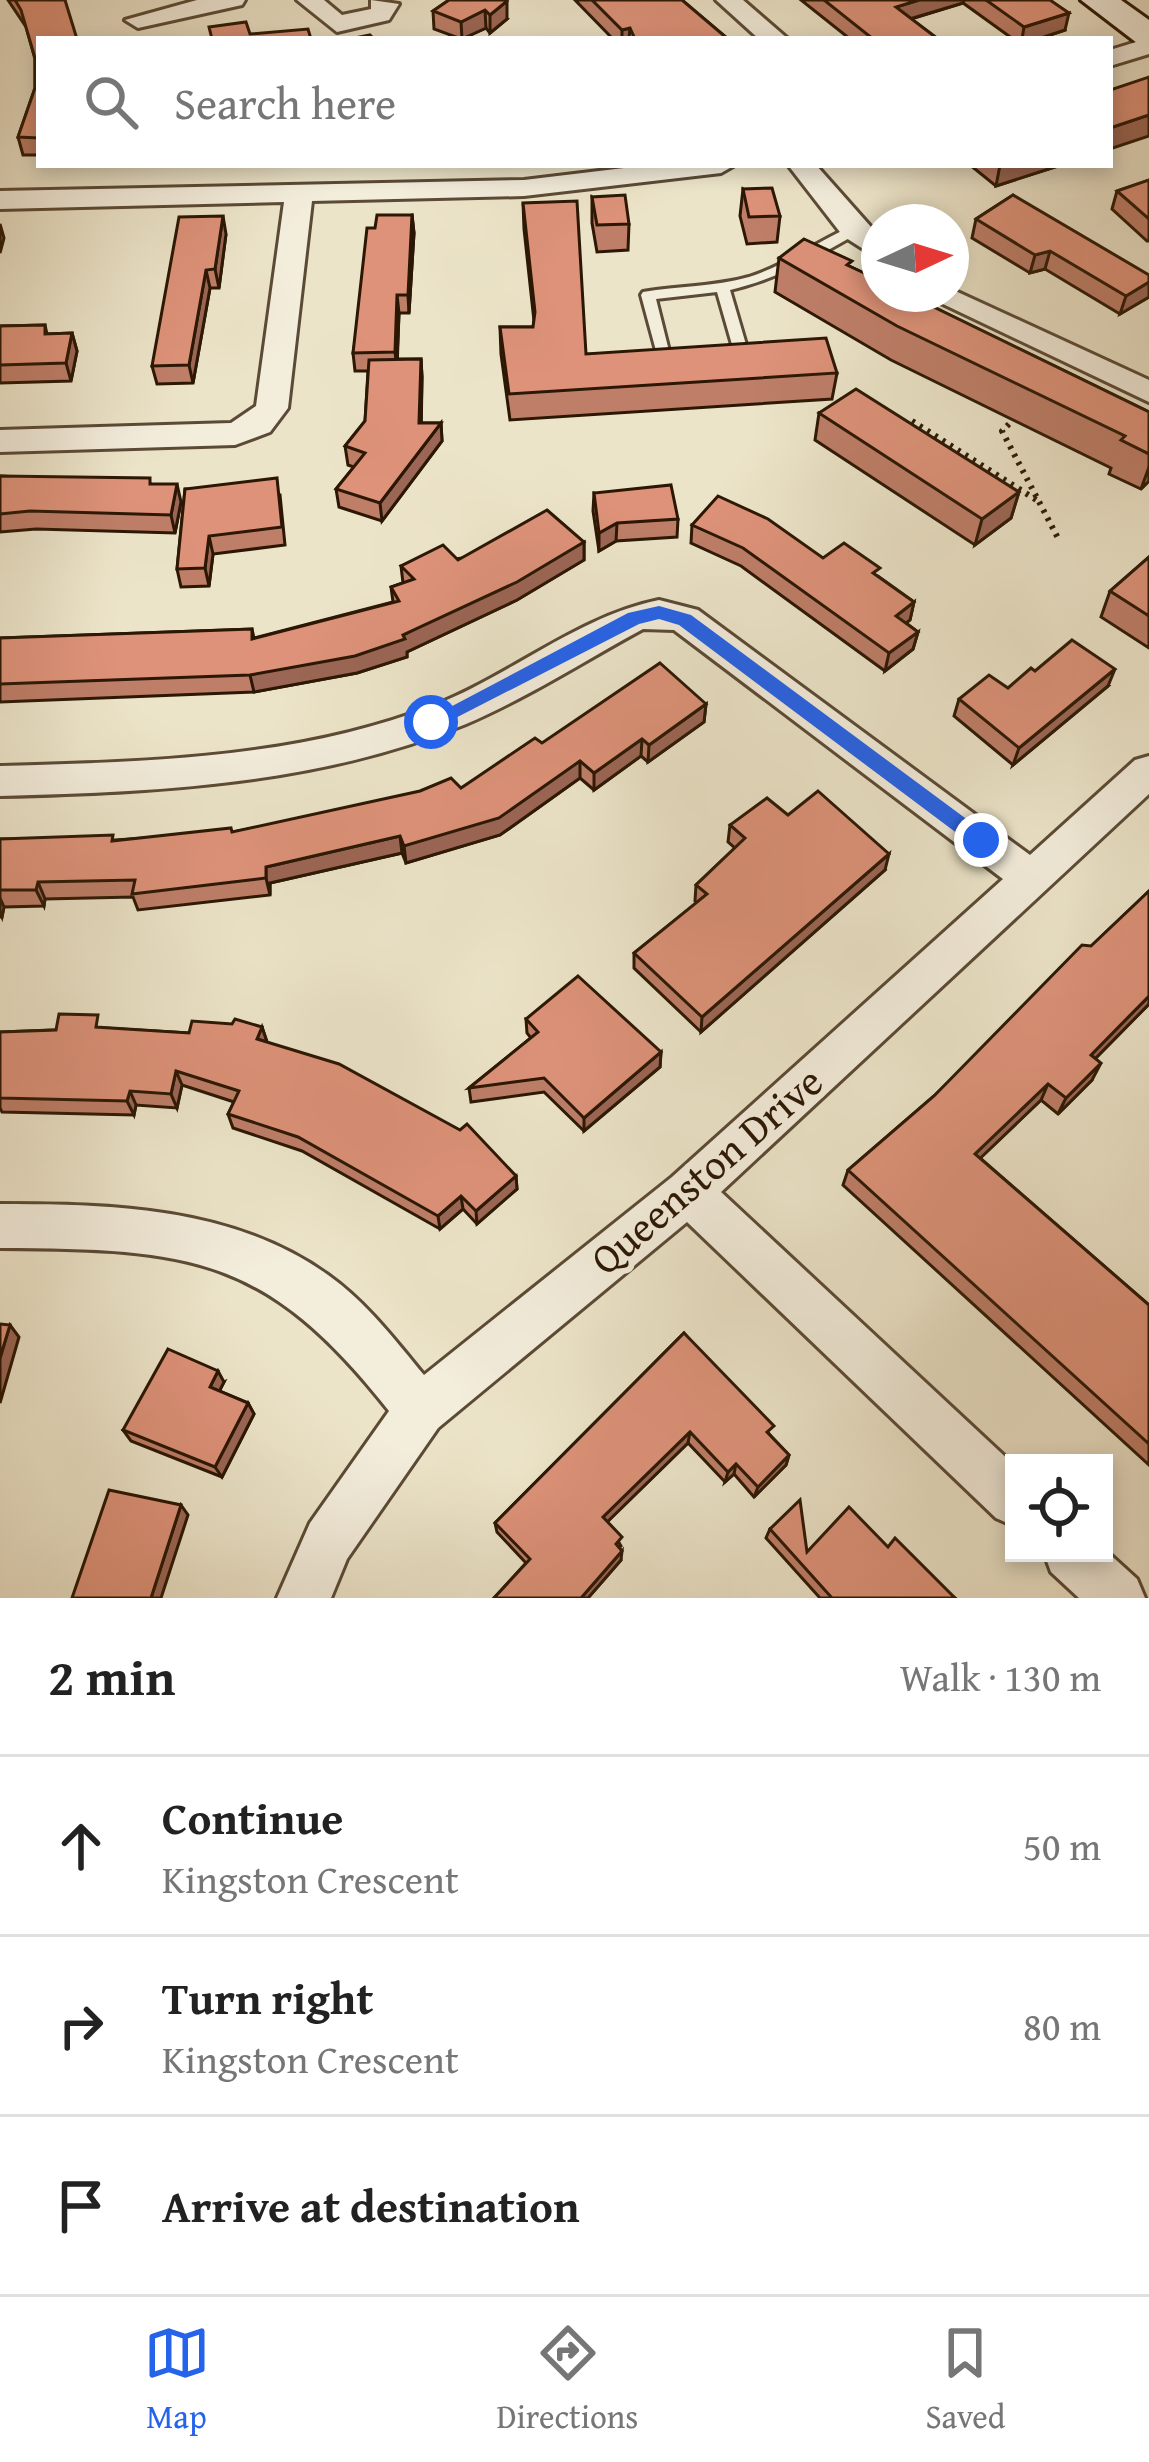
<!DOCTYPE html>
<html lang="en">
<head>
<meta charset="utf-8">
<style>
	:root { --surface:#fff; --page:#f2f2f2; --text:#222; --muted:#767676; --line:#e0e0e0; --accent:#2563eb }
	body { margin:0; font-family:"Gentium Book Plus",serif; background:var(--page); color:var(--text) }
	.controls { position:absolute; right:36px; bottom:36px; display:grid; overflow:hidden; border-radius:0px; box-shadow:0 6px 18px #0003 }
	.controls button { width:108px; height:108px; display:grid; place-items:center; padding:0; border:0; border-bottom:3px solid var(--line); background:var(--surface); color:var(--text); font:60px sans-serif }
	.compass { position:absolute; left:861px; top:204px; width:108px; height:108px; border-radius:50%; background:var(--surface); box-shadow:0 6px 18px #0003; rotate:86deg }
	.stop { position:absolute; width:36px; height:36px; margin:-27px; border:9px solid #2563eb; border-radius:50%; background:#fff }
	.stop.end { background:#2563eb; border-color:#fff; box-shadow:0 3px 12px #0008 }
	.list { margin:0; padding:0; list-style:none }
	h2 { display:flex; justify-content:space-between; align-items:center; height:156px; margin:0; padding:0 48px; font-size:51px }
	h2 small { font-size:39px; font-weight:400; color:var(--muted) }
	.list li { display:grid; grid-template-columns:78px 1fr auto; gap:36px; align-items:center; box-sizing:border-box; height:180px; padding:0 48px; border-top:3px solid var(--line) }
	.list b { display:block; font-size:45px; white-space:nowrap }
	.list p { margin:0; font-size:39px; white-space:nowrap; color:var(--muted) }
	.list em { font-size:39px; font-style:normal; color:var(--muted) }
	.icon { flex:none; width:66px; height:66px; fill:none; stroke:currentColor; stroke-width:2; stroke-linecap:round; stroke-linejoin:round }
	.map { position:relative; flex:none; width:1149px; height:1598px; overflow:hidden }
	.search { position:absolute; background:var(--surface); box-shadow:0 6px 18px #0003; left:36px; right:36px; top:36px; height:132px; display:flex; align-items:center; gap:30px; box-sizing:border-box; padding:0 42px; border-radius:0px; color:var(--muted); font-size:45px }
	.sheet { height:696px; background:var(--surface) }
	nav { display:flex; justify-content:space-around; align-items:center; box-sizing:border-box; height:168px; border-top:3px solid var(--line); background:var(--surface); font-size:33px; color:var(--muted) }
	nav a { display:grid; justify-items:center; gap:6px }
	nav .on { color:var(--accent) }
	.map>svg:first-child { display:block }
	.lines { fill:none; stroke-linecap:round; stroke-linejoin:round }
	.lane-casing { stroke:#5b4a35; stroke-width:6 }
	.street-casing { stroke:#5b4a35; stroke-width:6 }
	.secondary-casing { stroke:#2b1704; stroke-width:6 }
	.path { stroke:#2b1704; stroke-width:6; stroke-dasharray:3 6; stroke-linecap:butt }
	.lane { fill:#f3eddc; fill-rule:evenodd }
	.street { fill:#f3eddc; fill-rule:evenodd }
	.secondary { fill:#f3eddc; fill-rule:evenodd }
	.wall { fill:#be7e68; stroke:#2b1704; stroke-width:3 }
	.shaded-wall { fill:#9b6655; stroke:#2b1704; stroke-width:3 }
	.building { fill:#dd9279; stroke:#2b1704; stroke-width:3 }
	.route { fill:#2563eb }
	.labels { text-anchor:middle; stroke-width:12; stroke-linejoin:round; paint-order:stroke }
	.street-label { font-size:42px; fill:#2b1704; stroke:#f3eddc }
</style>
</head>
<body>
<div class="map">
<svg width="1149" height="1598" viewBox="0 0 1149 1598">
	<rect width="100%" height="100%" fill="#ece4c9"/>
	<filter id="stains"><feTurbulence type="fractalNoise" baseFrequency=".00167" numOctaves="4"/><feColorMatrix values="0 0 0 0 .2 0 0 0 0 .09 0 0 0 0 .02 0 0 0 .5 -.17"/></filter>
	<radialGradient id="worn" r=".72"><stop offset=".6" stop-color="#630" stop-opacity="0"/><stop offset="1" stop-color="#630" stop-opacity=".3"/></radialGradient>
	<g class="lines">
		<g class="lane-casing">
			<path id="lane" d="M853 226 858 227V233C817 257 777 279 730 290L747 348 745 351H735L733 348 717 292 656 299 670 355 668 358H658L641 295 643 292C678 286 714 287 749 277 787 265 817 241 853 226Z"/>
		</g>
		<g class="street-casing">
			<g id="street">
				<polygon points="197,0 245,0 242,5 138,28 125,20"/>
				<polygon points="297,0 324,0 342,15 371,9 371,0 399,4 389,20 337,32"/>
				<polygon points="716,0 743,0 788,39 759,39"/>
				<polygon points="1149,38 1149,54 1110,66 1110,50"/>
				<polygon points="649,165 735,165 721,173 524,196 312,201 288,408 270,432 235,445 0,452 0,430 231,423 256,406 284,202 0,209 0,191 524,180"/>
				<polygon points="788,165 816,165 879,236 879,259 843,236"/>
				<polygon points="951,289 1149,380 1149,402 922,294 951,294"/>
				<path d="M659 600 698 610 1030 855 1135 760 1149 756V794L721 1192 1014 1465V1526L996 1518 687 1222 438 1428 347 1559 331 1598H277L310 1523 389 1411C266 1255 191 1249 0 1248V1204C112 1204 234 1207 328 1275 366 1302 395 1340 424 1375L672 1177 1003 879 674 630 643 629C584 661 527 698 466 724 318 785 158 792 0 796V766C146 762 297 759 435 705 511 675 579 616 659 600Z"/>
				<polygon points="1104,1549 1137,1579 1145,1598 1079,1598 1051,1572 1044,1553"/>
			</g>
		</g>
		<g class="secondary-casing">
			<polygon id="secondary" points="1081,0 1121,0 1149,20 1149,47 1137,43"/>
		</g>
		<g class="path">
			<polyline points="912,421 1038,501"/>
			<polyline points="1009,424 1002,431 1059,540"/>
		</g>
		<use href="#lane" class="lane"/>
		<use href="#street" class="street"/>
		<use href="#secondary" class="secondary"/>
	</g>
	<g class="wall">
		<polygon points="8,0 65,0 39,39 39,155 23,155 18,137 35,88 35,59 26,27"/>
		<polygon points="449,0 507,19 490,33 486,28 461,39 434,29 433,11"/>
		<polygon points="575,0 682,0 728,39 613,39"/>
		<polygon points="801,0 1050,0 1065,30 1038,39 1013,39 963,3 911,19 938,39 850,39"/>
		<polygon points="970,165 1061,165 996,186"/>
		<polygon points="1149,180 1149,241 1147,241 1112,209 1117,191"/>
		<polygon points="743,189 780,216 777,242 747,244 740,216"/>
		<polygon points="1013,195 1149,297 1120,314 1045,269 1030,273 972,238 976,219"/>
		<polygon points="592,197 629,224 628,250 597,252 592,223"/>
		<polygon points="523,203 586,354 837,373 832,399 510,420 501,354 500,327 533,327 534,321 524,229"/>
		<polygon points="412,215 414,233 409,313 399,313 397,359 421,359 422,377 421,423 441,423 442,441 382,521 339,507 336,489 354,467 348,465 345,446 365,421 368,371 355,371 353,353 375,228"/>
		<polygon points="226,234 219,288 210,288 193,383 157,384 152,366"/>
		<polygon points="779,258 851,267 1149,412 1149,481 1141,489 1109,474 1111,468 891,360 775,292"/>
		<polygon points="45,325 47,334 72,333 77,351 71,381 0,383 0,326"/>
		<polygon points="819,413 1019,492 1011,518 975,545 815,440"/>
		<polygon points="0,476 151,484 181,502 175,533 36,529 0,532"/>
		<polygon points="185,489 280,495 285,545 213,554 209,586 181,587 177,569"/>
		<polygon points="594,493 678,519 677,537 616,541 599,551 593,511"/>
		<polygon points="692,525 823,558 878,576 914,602 910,620 906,623 918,632 913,649 885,671 741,566 691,543"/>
		<polygon points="584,542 584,560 517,600 407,652 407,657 357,673 254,692 0,702 0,638 252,629 254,638 393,602 391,587 403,583 401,566"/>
		<polygon points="1149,557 1149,648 1101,617 1110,591"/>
		<polygon points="1035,671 1108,686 1013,765 954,716 959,699 1008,688"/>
		<polygon points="706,704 704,722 648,762 641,756 594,790 580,778 500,835 406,863 402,853 270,883 270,895 138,910 133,897 45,899 44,906 4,907 2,917 0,917 0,839 115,840 233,832 461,788 542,743"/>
		<polygon points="788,815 885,870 701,1032 634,968 634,953 697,903 695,901 696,885 735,848 728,842 730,825"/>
		<polygon points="1149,891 1149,1004 1095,1059 1092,1080 1058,1114 1041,1100 980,1158 1149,1305 1149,1465 843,1185 848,1170 934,1096"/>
		<polygon points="526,1019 661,1052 660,1067 584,1131 544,1092 471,1102 469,1088 531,1038 527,1033"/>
		<polygon points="262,1027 267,1042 516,1176 517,1189 477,1224 463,1209 440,1229 302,1151 233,1128 228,1114 234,1102 182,1085 177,1108 136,1105 134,1115 2,1112 0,1108 0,1032 104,1028 189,1033"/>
		<polygon points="684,1333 771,1436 789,1455 786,1465 754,1497 734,1474 725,1482 688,1443 607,1522 621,1546 619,1548 621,1560 588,1598 494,1598 526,1563 497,1532 495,1523"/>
		<polygon points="224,1382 219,1391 248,1403 254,1414 222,1477 131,1441 123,1430"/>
		<polygon points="770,1529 807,1552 888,1547 955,1598 820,1598 766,1538"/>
	</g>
	<g class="shaded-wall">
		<polygon points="919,0 964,0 963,3 893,24 896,7"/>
		<polygon points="507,1 507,19 490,33 490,15"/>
		<polygon points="485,10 486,28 462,39 461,22"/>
		<polygon points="1069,13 1065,30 1038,39 1022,39 1024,27"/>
		<polygon points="630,28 629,39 622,39 622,30"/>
		<polygon points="1149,115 1149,136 1110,149 1110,128"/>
		<polygon points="1000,165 1061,165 996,186"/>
		<polygon points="412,215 414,233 409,313 408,295"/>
		<polygon points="223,216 226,234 219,288 215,269"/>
		<polygon points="0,224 4,238 0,253"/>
		<polygon points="1050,251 1045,269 1030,273 1035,255"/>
		<polygon points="206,270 210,288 193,383 189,365"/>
		<polygon points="1149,282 1149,297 1120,314 1126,296"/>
		<polygon points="397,295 399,313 397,370 395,352"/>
		<polygon points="72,333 77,351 71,381 66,363"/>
		<polygon points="421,359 422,377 421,442 419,423"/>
		<polygon points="441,423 442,441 382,521 380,503"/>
		<polygon points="1149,467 1149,481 1141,489"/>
		<polygon points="177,484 181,502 175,533 171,515"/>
		<polygon points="1019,492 1011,518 975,545 982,519"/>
		<polygon points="617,523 616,541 599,551 599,533"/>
		<polygon points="209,536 213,554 209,586 205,568"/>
		<polygon points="584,542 584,560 517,600 407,652 407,657 357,673 254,692 250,675 403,635"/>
		<polygon points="914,602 910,620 892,634 896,616"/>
		<polygon points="918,632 913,649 885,671 889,653"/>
		<polygon points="1115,669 1108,686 1013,765 1019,748"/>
		<polygon points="706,704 704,722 648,762 649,745"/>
		<polygon points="642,739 641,756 594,790 594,773"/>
		<polygon points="580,761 580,778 500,835 406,863 404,846"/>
		<polygon points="400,836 402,853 270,883 270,895 266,878 266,867"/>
		<polygon points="889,854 885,870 701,1032 702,1017"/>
		<polygon points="38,882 45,899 44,906 36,890"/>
		<polygon points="0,898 4,907 2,917 0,912"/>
		<polygon points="1149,996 1149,1004 1082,1072 1091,1055"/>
		<polygon points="262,1027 267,1042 257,1039"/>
		<polygon points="661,1052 660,1067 584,1131 584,1118"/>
		<polygon points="1101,1063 1092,1080 1058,1114 1066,1098"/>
		<polygon points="176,1071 182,1085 177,1108 171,1094"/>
		<polygon points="1048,1084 1041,1100 968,1170 975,1154"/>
		<polygon points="130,1091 136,1105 134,1115 127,1101"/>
		<polygon points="516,1176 517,1189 477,1224 476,1211"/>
		<polygon points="461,1196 463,1209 440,1229 438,1216"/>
		<polygon points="10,1325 19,1337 0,1403 0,1358"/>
		<polygon points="218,1371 224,1382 216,1398 210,1387"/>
		<polygon points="248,1403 254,1414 222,1477 215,1467"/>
		<polygon points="690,1432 688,1443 602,1527 603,1517"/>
		<polygon points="789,1455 786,1465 754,1497 758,1487"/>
		<polygon points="736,1464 734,1474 725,1482 728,1472"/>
		<polygon points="181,1505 188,1515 161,1598 151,1598"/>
		<polygon points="622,1551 621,1560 588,1598 581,1598"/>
	</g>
	<g class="building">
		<polygon points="15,0 65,0 77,39 39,39 39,138 18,137 35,88 35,58 21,10"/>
		<polygon points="449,0 506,0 507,1 490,15 485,10 461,22 433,11"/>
		<polygon points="592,0 682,0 728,39 635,39 630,28 622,30"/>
		<polygon points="824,0 919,0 896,7 938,39 873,39"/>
		<polygon points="986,0 1050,0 1069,13 1024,27"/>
		<polygon points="246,22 250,34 308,29 311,39 212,39 209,27"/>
		<polygon points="370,35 374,39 350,39"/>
		<polygon points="1149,77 1149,115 1110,128 1110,90"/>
		<polygon points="1149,180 1149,219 1117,191"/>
		<polygon points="772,188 780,216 749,217 743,189"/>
		<polygon points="625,195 629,224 597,225 592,197"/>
		<polygon points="1013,195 1149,275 1149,282 1126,296 1050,251 1035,255 976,219"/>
		<polygon points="577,201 586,354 826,338 837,373 509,394 500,327 533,327 535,312 523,203"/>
		<polygon points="377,215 412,215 408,295 397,295 395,352 353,353 367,228 375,228"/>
		<polygon points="223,216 215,269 206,270 189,365 152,366 179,217"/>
		<polygon points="804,239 852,261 847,265 879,280 879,294 907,294 1149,412 1149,454 1121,440 1125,436 897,326 779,258"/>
		<polygon points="45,325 45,334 72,333 66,363 0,365 0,326"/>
		<polygon points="421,359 419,423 441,423 380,503 336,489 365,453 345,446 365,421 369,360"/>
		<polygon points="856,389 1019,492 982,519 819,413"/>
		<polygon points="0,476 150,478 150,484 177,484 171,515 30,511 0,514"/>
		<polygon points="277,478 282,527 209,536 205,568 177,569 185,489"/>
		<polygon points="671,485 678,519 617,523 599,533 594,493"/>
		<polygon points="718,496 768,519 823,558 844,543 880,568 873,573 914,602 896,616 918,632 889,653 743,548 692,525"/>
		<polygon points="547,510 584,542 517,582 403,635 405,639 355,656 250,675 0,684 0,638 252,629 252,639 399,601 391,587 414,579 401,566 443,545 458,560"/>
		<polygon points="1149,557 1149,616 1110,591"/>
		<polygon points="1072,640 1115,669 1019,748 959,699 989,675 1008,688 1031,668 1035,671"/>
		<polygon points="660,663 706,704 649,745 642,739 594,773 580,761 499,818 404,846 400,836 266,867 266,878 132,894 135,880 38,882 36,890 0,890 0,839 113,835 112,841 231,828 232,832 420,791 451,778 461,788 535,738 542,743"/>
		<polygon points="818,791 889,854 702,1017 634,953 707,894 696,885 745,838 730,825 767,798 788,815"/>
		<polygon points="1149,891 1149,996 1091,1055 1101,1063 1066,1098 1048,1084 975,1154 1149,1305 1149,1444 848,1170 934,1096 1082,945 1091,946"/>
		<polygon points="578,976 661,1052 584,1118 544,1078 469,1088 538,1032 526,1019"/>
		<polygon points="59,1014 98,1015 96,1027 189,1033 192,1021 232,1024 235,1019 262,1027 257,1039 339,1064 460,1130 467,1124 516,1176 476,1211 461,1196 438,1216 298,1137 228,1114 239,1091 176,1071 171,1094 130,1091 127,1101 0,1098 0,1032 56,1030"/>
		<polygon points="0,1324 10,1325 0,1358"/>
		<polygon points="684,1333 774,1426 767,1432 789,1455 758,1487 736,1464 728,1472 690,1432 603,1517 622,1537 616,1544 622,1551 581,1598 494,1598 530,1559 495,1523"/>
		<polygon points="168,1349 218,1371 210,1387 248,1403 215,1467 123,1430"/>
		<polygon points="109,1490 181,1505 151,1598 72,1598"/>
		<polygon points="800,1500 807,1552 849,1507 888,1547 895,1538 955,1598 832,1598 770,1529"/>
	</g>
	<polygon class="route" points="659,606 691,615 988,835 988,846 974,846 679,625 659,619 639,624 438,727 422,722 628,613"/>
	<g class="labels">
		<g class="street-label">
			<text transform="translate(706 1170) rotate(-41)" y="15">Queenston Drive</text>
		</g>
	</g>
	<rect width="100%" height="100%" filter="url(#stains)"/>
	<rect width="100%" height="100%" fill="url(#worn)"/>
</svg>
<div class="controls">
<button><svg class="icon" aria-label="locate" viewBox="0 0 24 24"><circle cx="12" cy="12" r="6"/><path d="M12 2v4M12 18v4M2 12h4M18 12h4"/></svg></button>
</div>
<svg class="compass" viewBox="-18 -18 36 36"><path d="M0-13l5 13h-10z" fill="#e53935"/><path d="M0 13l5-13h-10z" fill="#767676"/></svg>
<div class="stop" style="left:431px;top:722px"></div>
<div class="stop end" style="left:981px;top:840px"></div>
<div class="search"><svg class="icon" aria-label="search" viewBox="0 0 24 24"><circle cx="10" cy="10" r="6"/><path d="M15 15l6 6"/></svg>Search here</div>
</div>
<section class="sheet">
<h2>2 min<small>Walk · 130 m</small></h2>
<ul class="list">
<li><svg class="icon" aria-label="ahead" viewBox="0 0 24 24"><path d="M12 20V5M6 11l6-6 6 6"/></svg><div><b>Continue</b><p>Kingston Crescent</p></div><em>50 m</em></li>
<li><svg class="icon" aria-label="right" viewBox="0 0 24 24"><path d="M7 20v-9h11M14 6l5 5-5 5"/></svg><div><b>Turn right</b><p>Kingston Crescent</p></div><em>80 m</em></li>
<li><svg class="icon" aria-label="arrive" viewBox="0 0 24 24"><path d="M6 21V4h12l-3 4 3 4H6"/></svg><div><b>Arrive at destination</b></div></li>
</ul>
</section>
<nav>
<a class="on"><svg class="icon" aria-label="map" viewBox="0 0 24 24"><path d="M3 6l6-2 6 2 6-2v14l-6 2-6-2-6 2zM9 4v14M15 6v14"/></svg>Map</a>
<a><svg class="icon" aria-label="directions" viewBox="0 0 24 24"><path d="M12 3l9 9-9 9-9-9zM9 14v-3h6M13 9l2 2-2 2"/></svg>Directions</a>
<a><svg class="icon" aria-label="saved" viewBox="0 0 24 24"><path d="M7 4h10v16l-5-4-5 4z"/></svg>Saved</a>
</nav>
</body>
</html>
